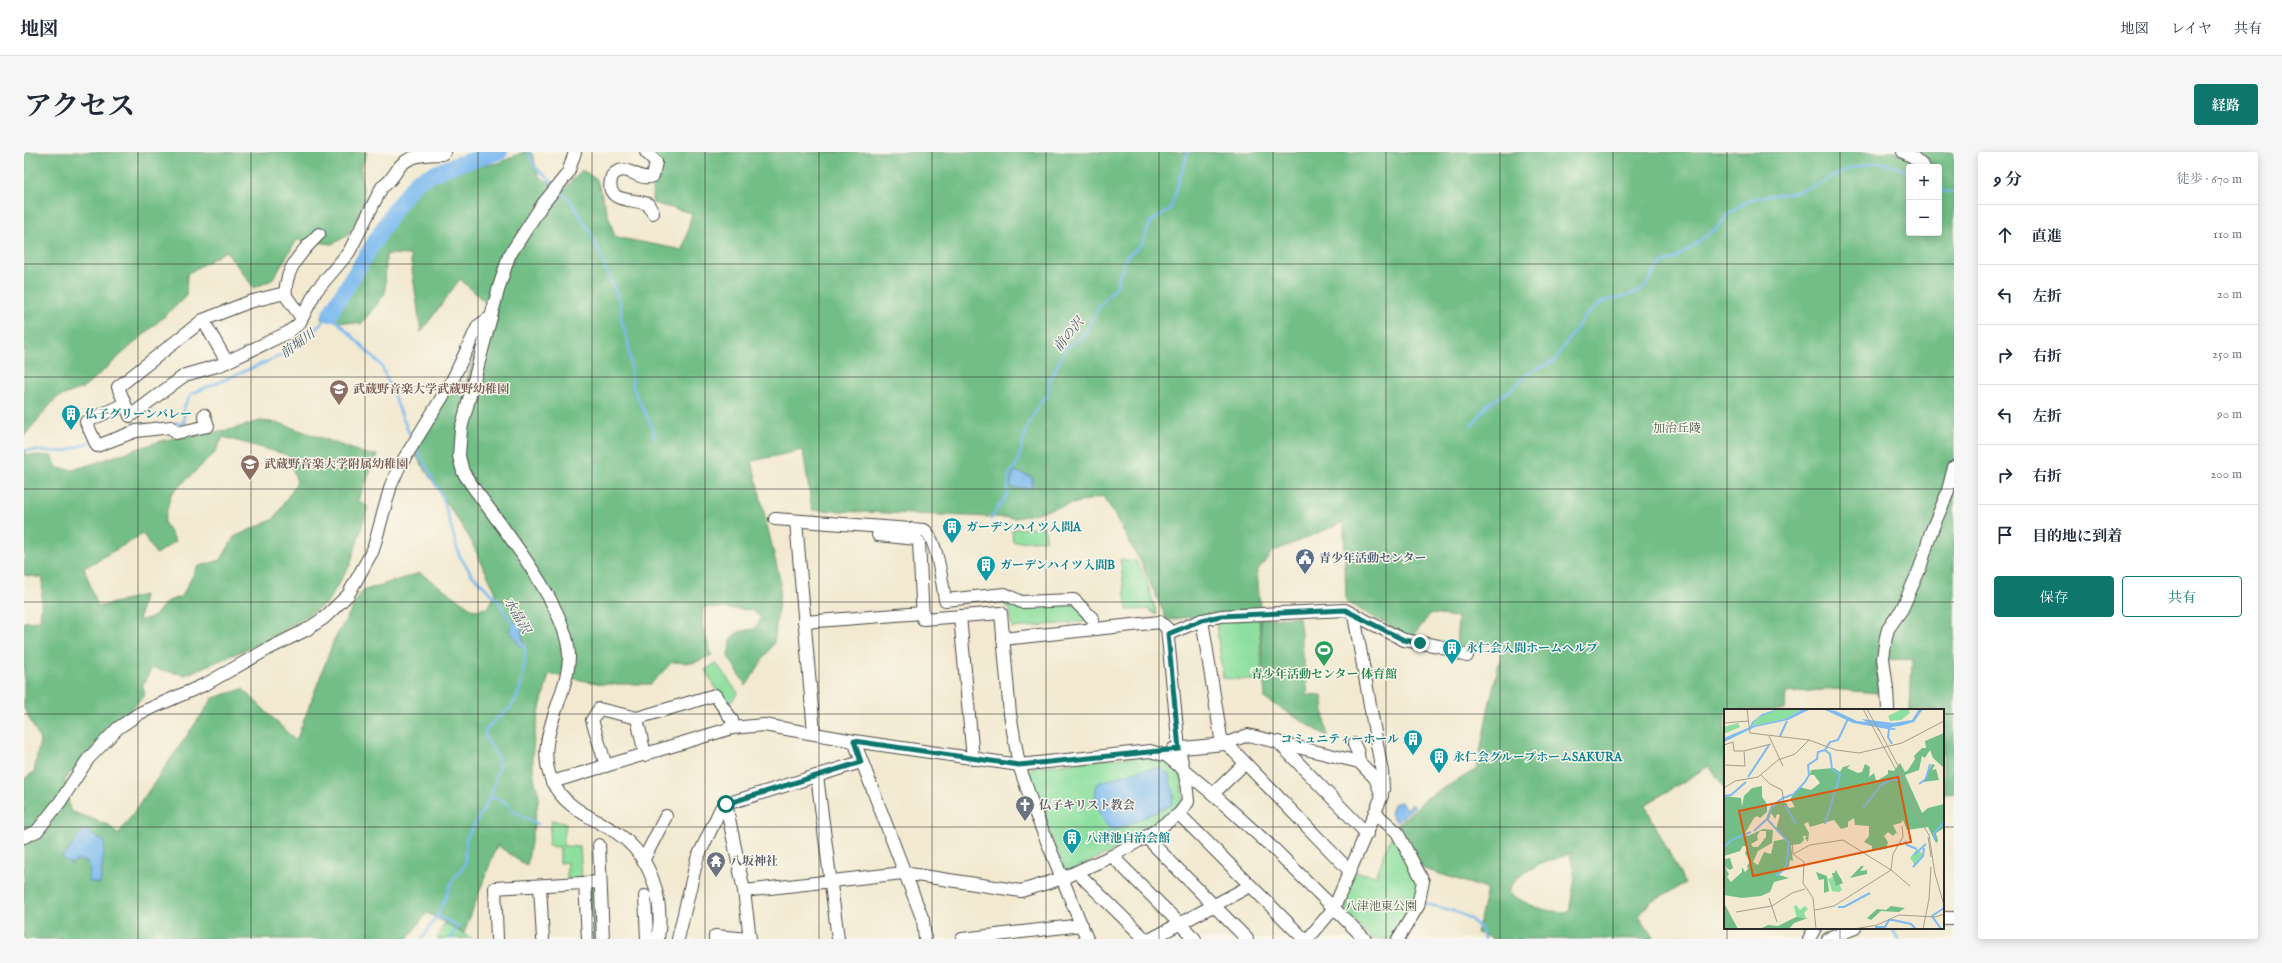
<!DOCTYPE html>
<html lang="ja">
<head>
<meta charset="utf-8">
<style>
	:root { --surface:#fff; --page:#f6f6f7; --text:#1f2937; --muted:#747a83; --line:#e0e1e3; --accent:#0f766e }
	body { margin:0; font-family:"IM FELL English","Noto Serif JP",serif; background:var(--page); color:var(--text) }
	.controls { position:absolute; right:12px; top:12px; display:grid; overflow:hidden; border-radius:4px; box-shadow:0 2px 10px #0003 }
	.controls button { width:36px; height:36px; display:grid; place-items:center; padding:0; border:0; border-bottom:1px solid var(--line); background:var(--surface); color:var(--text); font:20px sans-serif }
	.stop { position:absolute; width:12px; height:12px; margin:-9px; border:3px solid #0f766e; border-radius:50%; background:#fff }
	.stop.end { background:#0f766e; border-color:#fff; box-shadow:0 1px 4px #0008 }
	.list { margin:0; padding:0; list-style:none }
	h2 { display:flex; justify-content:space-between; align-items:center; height:52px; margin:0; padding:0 16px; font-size:17px }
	h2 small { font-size:13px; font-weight:400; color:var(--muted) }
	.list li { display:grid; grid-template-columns:26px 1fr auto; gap:12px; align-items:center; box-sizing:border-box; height:60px; padding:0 16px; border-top:1px solid var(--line) }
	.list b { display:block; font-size:15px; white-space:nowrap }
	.list em { font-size:13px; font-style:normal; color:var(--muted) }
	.actions { display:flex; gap:8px; padding:12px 16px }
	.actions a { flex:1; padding:9px 0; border:1px solid var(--accent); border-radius:4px; text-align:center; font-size:14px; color:var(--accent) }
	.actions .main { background:var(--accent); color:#fff }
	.icon { flex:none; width:22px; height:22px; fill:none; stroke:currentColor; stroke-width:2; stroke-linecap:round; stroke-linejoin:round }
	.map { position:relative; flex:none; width:1930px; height:787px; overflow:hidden; border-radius:4px }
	header { display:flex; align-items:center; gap:24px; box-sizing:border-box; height:56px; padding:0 20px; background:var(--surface); border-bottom:1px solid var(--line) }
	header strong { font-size:19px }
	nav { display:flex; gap:22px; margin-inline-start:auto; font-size:14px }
	.intro { display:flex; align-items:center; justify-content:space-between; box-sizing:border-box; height:96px; padding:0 24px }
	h1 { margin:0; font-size:28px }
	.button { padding:10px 18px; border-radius:4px; background:var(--accent); color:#fff; font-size:14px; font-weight:700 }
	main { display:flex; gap:24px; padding:0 24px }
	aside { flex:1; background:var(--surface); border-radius:4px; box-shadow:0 2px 10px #0003 }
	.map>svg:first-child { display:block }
	.green { fill:#8ddf9f; stroke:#5c8565 }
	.forest { fill:#72be86; stroke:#4e7458; fill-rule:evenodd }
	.water { fill:#7cbaef; stroke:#54728d }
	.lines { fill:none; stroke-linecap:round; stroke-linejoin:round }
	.stream { stroke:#7cbaef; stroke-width:2.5 }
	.river { stroke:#7cbaef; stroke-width:16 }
	.minor-casing { stroke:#494844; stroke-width:14 }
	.minor { stroke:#fff; stroke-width:12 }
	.route { stroke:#0f766e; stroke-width:5 }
	.grid { fill:none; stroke:#2b2b2b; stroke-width:1; stroke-opacity:0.55 }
	.labels { text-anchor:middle; stroke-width:3; stroke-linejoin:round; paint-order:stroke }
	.education-label { font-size:12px; font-weight:bold; fill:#785e54; stroke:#fbf7ec; text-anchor:start }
	.culture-label { font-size:12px; font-weight:bold; fill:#0d838f; stroke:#fbf7ec; text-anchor:start }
	.park-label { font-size:12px; fill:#445848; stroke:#fbf7ec }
	.service-label { font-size:12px; font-weight:bold; fill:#4e5e75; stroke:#fbf7ec; text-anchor:start }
	.leisure-label { font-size:12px; font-weight:bold; fill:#27864d; stroke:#fbf7ec }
	.worship-label { font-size:12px; font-weight:bold; fill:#5b616d; stroke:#fbf7ec; text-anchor:start }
	.water-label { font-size:13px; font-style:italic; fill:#435666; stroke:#fbf7ec }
	.inset-river { fill:none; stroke:#7cbaef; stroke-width:2 }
	.inset-road { fill:none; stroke:#a29d8e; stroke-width:1 }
	.view { fill:#df570e; fill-opacity:0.15; stroke:#df570e; stroke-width:2 }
	.inset-edge { fill:none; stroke:#2b2b2b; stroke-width:2 }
</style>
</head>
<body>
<header>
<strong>地図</strong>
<nav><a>地図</a><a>レイヤ</a><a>共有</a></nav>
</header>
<div class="intro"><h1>アクセス</h1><a class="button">経路</a></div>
<main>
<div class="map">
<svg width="1930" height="787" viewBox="0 0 1930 787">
	<rect width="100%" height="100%" fill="#fbf7ec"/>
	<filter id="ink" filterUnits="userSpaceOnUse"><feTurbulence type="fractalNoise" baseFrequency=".025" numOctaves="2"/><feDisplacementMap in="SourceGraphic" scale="8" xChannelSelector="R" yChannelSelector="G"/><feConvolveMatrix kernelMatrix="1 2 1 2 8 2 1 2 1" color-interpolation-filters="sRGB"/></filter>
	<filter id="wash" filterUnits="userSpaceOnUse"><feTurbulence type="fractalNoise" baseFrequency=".012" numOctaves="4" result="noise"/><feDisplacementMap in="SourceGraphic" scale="16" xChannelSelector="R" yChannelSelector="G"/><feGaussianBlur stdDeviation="0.9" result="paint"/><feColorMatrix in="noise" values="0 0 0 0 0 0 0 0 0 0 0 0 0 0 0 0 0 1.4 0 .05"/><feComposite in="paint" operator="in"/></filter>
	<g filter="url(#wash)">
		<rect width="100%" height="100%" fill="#f2e9d0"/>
		<g class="green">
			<polygon points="1021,375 1022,388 989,390 988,377"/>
			<polygon points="1096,407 1112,409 1122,427 1133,463 1124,457 1103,458"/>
			<polygon points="979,447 1050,448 1068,469 988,476 986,457 979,451"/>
			<polygon points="1235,467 1238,529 1199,526 1192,469"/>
			<polygon points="692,511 714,541 703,555 681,518"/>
			<polygon points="1124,603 1136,606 1157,622 1159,652 1105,692 1045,719 1041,718 1003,626 1008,615"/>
			<polygon points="528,668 542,672 539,694 556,695 558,726 543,727 543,710 536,711 536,695 524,694"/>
			<polygon points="1369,680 1397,730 1392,754 1372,787 1348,787 1315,756 1331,720 1352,724"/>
			<polygon points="571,733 576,787 568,787 566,734"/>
			<polygon points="420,771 447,786 448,786 413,787"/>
		</g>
		<g class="forest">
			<polygon points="0,0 343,0 337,17 341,54 323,84 308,92 273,88 248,128 230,136 202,99 163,122 162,145 61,235 32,246 0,284"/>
			<path d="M499 0H506L508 2 515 25 539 38 558 18 573 28 591 85 659 98 668 61 628 51 629 0H1930V641L1919 642V558H1886L1888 507 1853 508 1854 541 1809 537 1762 541 1761 558H1701V636L1685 614 1621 653 1661 732 1627 749 1615 764 1630 787H1470L1453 781 1463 737 1391 714 1373 673 1403 646 1453 617 1464 558 1480 491 1432 496 1434 465 1406 462 1388 486 1322 450 1320 370 1248 400 1233 419 1236 456 1143 468 1117 411 1080 344 993 366 788 358 779 298 728 309 757 432 750 490 722 534 704 504C708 482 707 480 731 477L737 466 728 458 679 455 678 472 688 503 670 511 648 510 627 532H578L525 522C515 562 500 603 515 643L503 714 473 693 440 781 403 761 383 787H0V627L10 620 16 588 0 556V470L16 469 19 426 0 423V297L2 303 28 304 33 316 49 318 140 288 209 277 236 269 255 271 342 302 354 303 334 348 344 355 326 413 303 451 246 487 161 523 128 516 119 533 121 543 41 627 46 659 85 673 94 683 189 546 219 537 272 589 310 488 338 439 396 421 450 458 464 456 472 441 445 385 391 302 421 227 442 231 466 155 436 127 397 180 386 103 362 102 361 142 337 172 297 167 367 54 418 19 475 11ZM1885 15H1915V81H1885ZM199 285 264 303 273 330 250 367 210 385 197 408 173 415 158 444 142 450 131 464 115 469 120 443 74 455 60 416 119 382 132 402 152 389 140 370 147 342 190 302ZM1546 702 1551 726 1545 760C1518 760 1507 754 1484 741 1492 717 1524 710 1546 702Z"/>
			<polygon points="1275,465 1284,544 1298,543 1303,584 1241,547 1236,467"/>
		</g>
		<g class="water">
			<polygon points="990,319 1008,325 1008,336 987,336 987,327"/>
			<polygon points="496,466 500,495 497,495 485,477"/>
			<path d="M1136 616 1145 623 1150 644 1147 653 1092 678C1077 673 1066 646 1074 631L1117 618Z"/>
			<polygon points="1377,650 1381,656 1384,656 1387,652 1391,654 1373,670 1366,662 1369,652"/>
			<polygon points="59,677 81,690 76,732 65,729 66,715 63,710 53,708 47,712 37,705 43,701"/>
		</g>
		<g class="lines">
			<g class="stream">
				<polyline points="504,0 510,14 530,32"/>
				<polyline points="535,36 546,48 569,85 597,154 597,167 604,190 609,236 628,275 631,287"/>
				<polyline points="1915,38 1930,41"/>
				<polyline points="150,271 160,271 160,255 167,242 263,201 282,187 306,162 357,213 388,288"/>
				<polyline points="110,274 121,272"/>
				<polyline points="1448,274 1464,252 1484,240 1505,221 1530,209 1561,164 1578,150 1615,140 1624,132 1630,120 1639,111 1651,107 1694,75 1702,64 1718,52 1738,44 1762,42 1788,35 1827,16 1839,13 1857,10 1885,20"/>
				<polyline points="392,296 419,346 435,403 448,423 473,447 491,476"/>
				<polyline points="0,298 40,300 68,289"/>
				<polyline points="967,367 983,342 985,323 994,310 1003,275 1016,250 1023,245 1027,226 1042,196 1060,183 1074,156 1092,134 1102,105 1118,92 1127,69 1146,58 1164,0"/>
				<polyline points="467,644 482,651 490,660 514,672"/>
				<polyline points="1080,697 1086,676"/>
				<path d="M1400 752C1422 756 1455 762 1460 787"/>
				<polyline points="413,764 434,774 426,787"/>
				<polyline points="1868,776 1874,787"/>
				<path d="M398 787 415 761 428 729 441 713 442 687 467 644 475 613 473 603 462 587 461 579C468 568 477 564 486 556 497 545 503 508 500 493"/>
			</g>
			<polyline class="river" points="306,162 371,57 393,29 428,14 476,0"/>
		</g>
	</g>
	<g filter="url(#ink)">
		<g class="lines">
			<g class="minor-casing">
				<g id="minor">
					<path d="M551 0 544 21 518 53 485 104 475 135 437 277 435 304 439 320 447 332C476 373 546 457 545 506 543 548 509 587 528 629 540 656 570 666 593 681 628 705 640 747 634 787"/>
					<path d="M622 0 632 10 629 24C614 31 602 8 588 24 579 52 608 46 624 52L629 61"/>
					<polyline points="1879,0 1889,5 1900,15"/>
					<path d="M261 141 225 150 179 168 94 235 106 264 161 223 196 213 263 181 275 172 292 139 325 100 358 35C367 30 370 22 376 14 387 2 403 3 418 2L421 0"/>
					<path d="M277 165 262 144C259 118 279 98 295 82"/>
					<polyline points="179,168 203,210"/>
					<polyline points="100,252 62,270 73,294 112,279 147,275 152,281 184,274 180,263"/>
					<path d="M751 367 900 378C912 383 919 435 921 448L981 442 997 450 1050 448 1069 467"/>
					<polyline points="772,369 790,581"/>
					<polyline points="854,383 892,387 895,390 899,467 977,461 986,562 995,613 1011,660 1063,787"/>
					<polyline points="1330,463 1358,620 1359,638"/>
					<polyline points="936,464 949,607"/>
					<polyline points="1178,468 1197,586 1325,718"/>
					<polyline points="780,470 898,461"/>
					<polyline points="1144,482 1178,468 1197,464 1321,458 1380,488 1415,494 1443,504"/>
					<polyline points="1864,558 1863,537 1859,506 1862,485 1864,477 1878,457 1896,416 1907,380 1923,342 1930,315"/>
					<polyline points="613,566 691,543 708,568 708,576"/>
					<polyline points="830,589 899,768 901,787"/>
					<polyline points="1254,590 1343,682"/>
					<polyline points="1330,592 1334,601 1335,610"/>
					<polyline points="1149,597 1200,592 1224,583 1335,610 1351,626 1358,644 1310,756 1284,787"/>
					<polyline points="582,614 568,568 575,557 613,566 621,603"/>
					<polyline points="793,624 814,787"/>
					<polyline points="528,630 708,576 740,573 830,589 995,613 1126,599 1143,604 1189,642 1251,698 1341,787"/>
					<polyline points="1189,642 1220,612"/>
					<polyline points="702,652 720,739 726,787"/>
					<polyline points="1351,661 1373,680 1399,729 1394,754 1374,787"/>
					<polyline points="1155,662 1280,787"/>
					<polyline points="0,685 13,679 36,650 64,607 94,576 116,561 182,532 244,497 282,478 300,466 324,443 349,398 367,333 375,315 427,231 454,174 467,165"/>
					<polyline points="1122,685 1223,787"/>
					<polyline points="575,693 579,787"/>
					<polyline points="1088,704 1171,787"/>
					<polyline points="619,709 642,664"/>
					<polyline points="1053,720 1121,787"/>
					<polyline points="561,731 564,787"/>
					<polyline points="516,734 519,787"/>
					<polyline points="720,739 879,721 997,739 1039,726 1088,704 1122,685 1155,662 1164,650 1162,628 1155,597 1143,476 1136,470 979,487"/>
					<polyline points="621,744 623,787"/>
					<polyline points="1919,766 1930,766"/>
					<polyline points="473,787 471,736 576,730"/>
					<polyline points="654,787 673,707 697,656 702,652 837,610"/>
					<polyline points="691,787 691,784 725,787"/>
					<polyline points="938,787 1058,773"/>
					<polyline points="1127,787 1226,734"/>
					<polyline points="1785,787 1791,776"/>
					<polyline points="1804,787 1831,776"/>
				</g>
			</g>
			<use href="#minor" class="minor"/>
		</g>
	</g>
	<g class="lines" filter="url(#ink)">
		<polyline class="route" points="702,652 837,610 830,589 995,613 1155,597 1144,482 1178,468 1197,464 1321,458 1380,488 1396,491"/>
	</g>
	<path class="grid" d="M114 0V787M227 0V787M341 0V787M454 0V787M568 0V787M681 0V787M795 0V787M908 0V787M1022 0V787M1135 0V787M1249 0V787M1362 0V787M1476 0V787M1589 0V787M1703 0V558M1816 0V558M0 112H1930M0 225H1930M0 337H1930M0 450H1930M0 562H1701M1919 562H1930M0 675H1701M1919 675H1930M1703 776V787M1816 776V787"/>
	<defs>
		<g id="school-pin" transform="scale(1)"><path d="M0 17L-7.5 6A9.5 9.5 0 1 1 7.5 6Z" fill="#8d6e63" stroke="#fbf7ec"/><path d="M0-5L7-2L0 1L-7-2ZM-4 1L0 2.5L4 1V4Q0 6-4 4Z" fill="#fff"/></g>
		<g id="building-pin" transform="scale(1)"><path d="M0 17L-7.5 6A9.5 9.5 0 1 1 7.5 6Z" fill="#0f9aa8" stroke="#fbf7ec"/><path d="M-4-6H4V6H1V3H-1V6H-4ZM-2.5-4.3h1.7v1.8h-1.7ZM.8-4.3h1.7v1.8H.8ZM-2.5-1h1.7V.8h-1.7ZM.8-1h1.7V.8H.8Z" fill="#fff"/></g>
		<g id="civic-pin" transform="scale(1)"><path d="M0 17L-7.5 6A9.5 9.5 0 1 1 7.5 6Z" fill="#5c6f8a" stroke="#fbf7ec"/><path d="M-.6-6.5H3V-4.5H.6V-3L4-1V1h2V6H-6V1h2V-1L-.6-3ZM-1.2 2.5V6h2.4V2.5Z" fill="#fff"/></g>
		<g id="stadium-pin" transform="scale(1)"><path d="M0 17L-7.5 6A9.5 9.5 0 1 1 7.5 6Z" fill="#2e9e5b" stroke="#fbf7ec"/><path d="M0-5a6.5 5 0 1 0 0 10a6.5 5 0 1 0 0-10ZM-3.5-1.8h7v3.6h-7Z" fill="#fff"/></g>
		<g id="church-pin" transform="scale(1)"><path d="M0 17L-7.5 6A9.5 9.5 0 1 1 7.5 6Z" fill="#6b7280" stroke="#fbf7ec"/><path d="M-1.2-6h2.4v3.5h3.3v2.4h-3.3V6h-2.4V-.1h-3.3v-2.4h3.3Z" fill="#fff"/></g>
		<g id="temple-pin" transform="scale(1)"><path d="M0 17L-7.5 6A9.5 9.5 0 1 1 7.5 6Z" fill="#6b7280" stroke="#fbf7ec"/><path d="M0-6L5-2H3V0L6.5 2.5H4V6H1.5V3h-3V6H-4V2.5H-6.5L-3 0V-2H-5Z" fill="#fff"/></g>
	</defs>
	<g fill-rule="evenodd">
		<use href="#school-pin" x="315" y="237"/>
		<use href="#building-pin" x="47" y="262"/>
		<use href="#school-pin" x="226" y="312"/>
		<use href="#building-pin" x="928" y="375"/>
		<use href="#civic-pin" x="1281" y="406"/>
		<use href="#building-pin" x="962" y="413"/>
		<use href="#building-pin" x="1428" y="496"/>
		<use href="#stadium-pin" x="1300" y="498"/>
		<use href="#building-pin" x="1389" y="587"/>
		<use href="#building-pin" x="1415" y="605"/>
		<use href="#church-pin" x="1001" y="653"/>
		<use href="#building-pin" x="1048" y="686"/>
		<use href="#temple-pin" x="692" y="709"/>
	</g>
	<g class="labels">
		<g class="education-label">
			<text x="329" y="241">武蔵野音楽大学武蔵野幼稚園</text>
			<text x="240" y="316">武蔵野音楽大学附属幼稚園</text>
		</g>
		<g class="culture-label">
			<text x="61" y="266">仏子グリーンバレー</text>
			<text x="942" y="379">ガーデンハイツ入間A</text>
			<text x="976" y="417">ガーデンハイツ入間B</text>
			<text x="1442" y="500">永仁会入間ホームヘルプ</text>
			<text x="1375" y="591" text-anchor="end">コミュニティーホール</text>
			<text x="1429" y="609">永仁会グループホームSAKURA</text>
			<text x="1062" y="690">八津池自治会館</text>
		</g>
		<g class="park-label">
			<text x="1653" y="280">加治丘陵</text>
			<text x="1357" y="758">八津池東公園</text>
		</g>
		<g class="service-label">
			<text x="1295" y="410">青少年活動センター</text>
		</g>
		<g class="leisure-label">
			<text x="1300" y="526">青少年活動センター 体育館</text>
		</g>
		<g class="worship-label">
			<text x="1015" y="657">仏子キリスト教会</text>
			<text x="706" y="713">八坂神社</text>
		</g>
		<g class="water-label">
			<text transform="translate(1044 182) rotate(-51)" y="5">前の沢</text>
			<text transform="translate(273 191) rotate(-36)" y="5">前堀川</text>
			<text transform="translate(494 463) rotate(60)" y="5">水晶沢</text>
		</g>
	</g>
	<g transform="translate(1700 557)">
		<rect width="220" height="220" fill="#f2e9d0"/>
		<path d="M78 0 61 10 28 17 32 10 51 1ZM178 0H184L186 4 177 11 166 12 164 7ZM14 14 16 18 0 25V18ZM193 140 199 145 191 156 186 149ZM111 161 118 171 114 172 118 181 115 183 108 182 104 170 109 168 108 164 112 166ZM72 196 76 201 81 197 84 200 80 204 82 208 73 209 70 198Z" fill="#8ddf9f"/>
		<path d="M220 24V59L209 49 206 41 201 49 198 47 195 61 181 66 198 104 204 99 220 95V119L212 124 214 132 212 134 204 118 183 121 179 111 177 114 169 116 174 126 173 123 169 127 164 123 160 127 164 133 162 140 153 141H148V137L140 133 145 127V117L131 116 130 109 124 113V118L117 120 110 111 86 118 84 113 80 115 85 124 84 133 81 129 83 127H79L80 131 76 135 67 136 69 152 66 151 65 158H61L55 166 65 169 50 173 46 183 37 187 18 189 0 186V147L1 150 6 149 9 159 6 161 1 158 5 165 3 168 7 173 18 163V158L21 163 24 160 23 157 26 153 21 144 24 137H19L16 142 0 147V87L17 89 18 98 20 87 28 79 38 77V88L43 95V103L36 109 33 107 30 109 20 126 24 127 39 120 49 121 48 134 34 142 29 153 34 156 40 143 47 145 50 132 61 130 52 120 56 106 53 105 51 110 47 104 45 110H42L46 100 56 93 62 94 65 99 71 98 66 90 75 78 87 81 96 74 90 66H86L87 61 110 59 116 63 119 58 127 56 123 59 134 64 138 63 141 55 146 58 145 68 150 64 152 71H154L164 65V61L170 62 176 54 181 63 184 61 191 50 190 47 198 39H202L201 32ZM36 122H42V128L34 138H29L27 135 34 131 33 127ZM208 55 211 56 208 61 212 60 215 71 199 73ZM137 157H140L136 162 143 161V165L126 169ZM112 161 119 174 112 177 108 164H111ZM92 163 103 167 105 182 100 184V170L95 171ZM0 194 14 220H0ZM167 197 181 199 175 203 157 202 147 211 143 209 153 200 162 201ZM72 208 84 209 70 214 65 220H36L44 216 54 217Z" fill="#72be86" fill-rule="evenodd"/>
		<path d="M54 0 32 10 28 17 61 10 77 1 87 0 64 11 31 18 0 33V29L26 18 28 13 38 5ZM99 0 112 2 133 12 142 13 138 10 169 14 188 11 195 0H199L190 13 176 17H162L173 20 169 21 129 14Z" fill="#7cbaef"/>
		<path class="inset-river" d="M161 18 175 16M165 20 164 28 168 35M56 27 63 12M101 41 106 45 108 60 116 66 101 115M24 68 45 36M195 75 202 70 206 55M0 87 7 86 22 73M61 96 72 115M139 99 157 76 168 70 174 71M43 110 48 97 59 89 70 85 81 73 85 66 84 56 93 50 94 43 101 41 106 33 114 31 124 10M30 122 43 110 65 134 62 159 52 167M211 131 210 124 220 113M181 132 183 136 193 140M0 138 9 130 27 123M190 146 202 135M189 158 199 147 200 139M114 198H120L146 184M151 218H161L165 211H169L187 215 192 220M217 220 208 207 220 199"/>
		<path class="inset-road" d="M23 0 26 24 85 31M139 0 170 57 189 100 205 126 211 165 220 196M143 0 155 22M0 14 24 12M154 19 180 68M45 27 59 57M0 36 9 33 10 42H20L47 35M0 56 21 57 20 42M37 66 46 75 58 81 60 93 57 102 56 118 68 132 69 145 80 153 79 174 89 189 92 220M178 67 196 106M0 79 11 72 34 68 54 51 71 45 85 31 112 41 135 44 178 34 220 12M204 128 207 148M69 145 86 136 119 131 167 161 186 177M167 161 169 145 179 128 178 117M45 189 53 213M91 201 110 197 167 161M12 203 48 197 68 184 81 180M130 220 153 216 175 206 211 208 220 205M199 220 205 190 207 158"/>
		<path class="view" d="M174 68 187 133 29 167 15 102Z"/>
		<rect width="220" height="220" class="inset-edge"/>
	</g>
</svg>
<div class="controls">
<button>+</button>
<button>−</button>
</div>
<div class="stop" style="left:702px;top:652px"></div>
<div class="stop end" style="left:1396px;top:491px"></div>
</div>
<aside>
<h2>9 分<small>徒歩 · 670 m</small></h2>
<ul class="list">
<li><svg class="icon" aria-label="ahead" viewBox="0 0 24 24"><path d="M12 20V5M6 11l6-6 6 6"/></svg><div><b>直進</b></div><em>110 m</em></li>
<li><svg class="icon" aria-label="left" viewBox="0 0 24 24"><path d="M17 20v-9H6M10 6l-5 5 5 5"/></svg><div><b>左折</b></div><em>20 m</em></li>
<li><svg class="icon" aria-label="right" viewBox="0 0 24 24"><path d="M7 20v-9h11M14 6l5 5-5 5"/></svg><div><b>右折</b></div><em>250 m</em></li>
<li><svg class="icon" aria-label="left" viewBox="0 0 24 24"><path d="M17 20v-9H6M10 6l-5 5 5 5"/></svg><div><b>左折</b></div><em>90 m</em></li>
<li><svg class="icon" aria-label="right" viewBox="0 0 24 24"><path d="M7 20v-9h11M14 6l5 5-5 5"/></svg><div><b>右折</b></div><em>200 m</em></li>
<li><svg class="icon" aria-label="arrive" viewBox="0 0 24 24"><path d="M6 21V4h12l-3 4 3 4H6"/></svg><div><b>目的地に到着</b></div></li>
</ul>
<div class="actions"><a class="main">保存</a><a>共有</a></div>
</aside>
</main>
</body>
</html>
